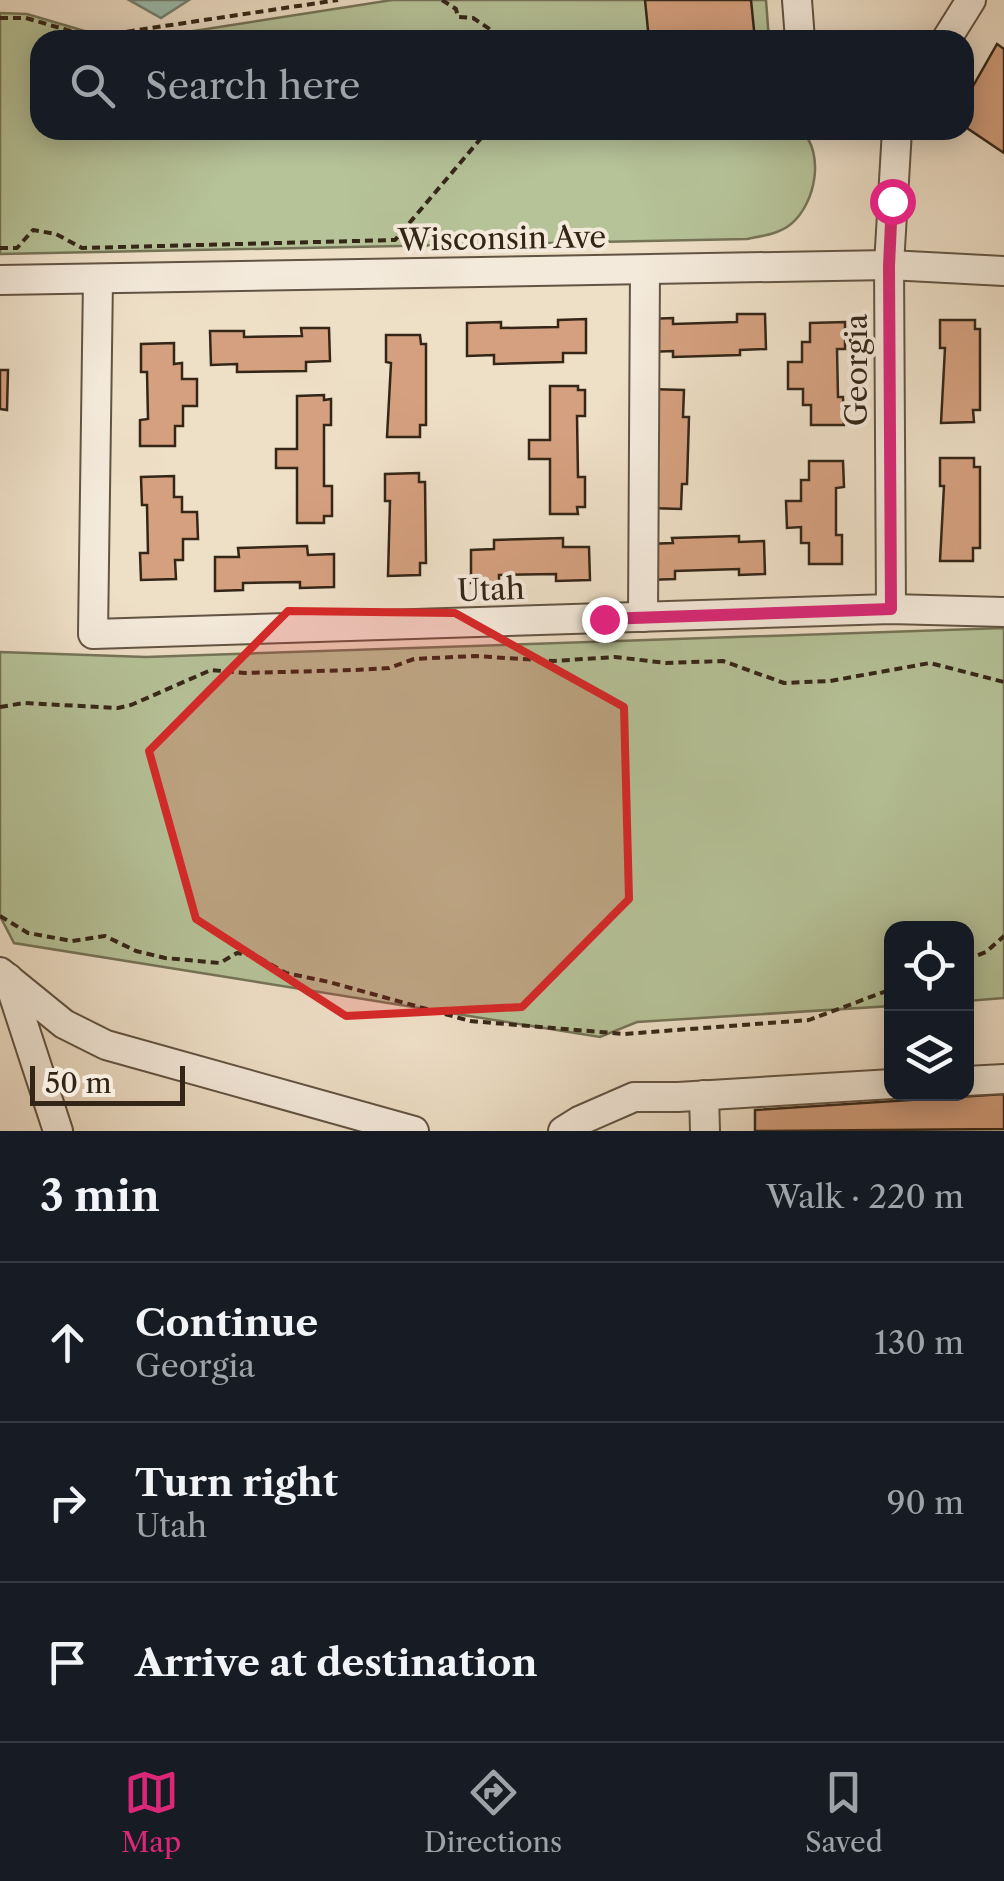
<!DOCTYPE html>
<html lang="en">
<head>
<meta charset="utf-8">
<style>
	:root { --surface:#171b24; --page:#20242c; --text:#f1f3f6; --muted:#9ea1a6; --line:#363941; --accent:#db2777 }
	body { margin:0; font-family:"Libre Caslon Text",serif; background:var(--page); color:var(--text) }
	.controls { position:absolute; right:30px; bottom:30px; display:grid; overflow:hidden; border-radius:20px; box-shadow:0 5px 25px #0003 }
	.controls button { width:90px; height:90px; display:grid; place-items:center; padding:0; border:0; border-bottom:2px solid var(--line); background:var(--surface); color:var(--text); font:50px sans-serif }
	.scale { position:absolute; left:30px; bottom:25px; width:155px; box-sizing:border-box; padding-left:10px; border:5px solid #342617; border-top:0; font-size:28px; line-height:35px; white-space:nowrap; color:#342617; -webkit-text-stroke:8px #f4eadb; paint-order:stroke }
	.stop { position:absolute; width:30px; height:30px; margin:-22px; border:8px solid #db2777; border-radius:50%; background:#fff }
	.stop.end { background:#db2777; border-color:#fff; box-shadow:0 2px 10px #0008 }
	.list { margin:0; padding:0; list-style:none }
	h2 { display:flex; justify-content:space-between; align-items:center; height:130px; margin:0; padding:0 40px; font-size:42px }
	h2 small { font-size:32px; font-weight:400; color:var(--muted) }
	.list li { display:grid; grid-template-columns:65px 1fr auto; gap:30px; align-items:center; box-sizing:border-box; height:160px; padding:0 40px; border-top:2px solid var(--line) }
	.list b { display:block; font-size:38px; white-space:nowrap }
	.list p { margin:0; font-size:32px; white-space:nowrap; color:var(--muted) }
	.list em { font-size:32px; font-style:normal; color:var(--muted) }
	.icon { flex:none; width:55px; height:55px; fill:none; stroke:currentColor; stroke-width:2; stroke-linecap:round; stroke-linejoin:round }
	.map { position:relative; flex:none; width:1004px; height:1131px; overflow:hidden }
	.search { position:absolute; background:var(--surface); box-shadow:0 5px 25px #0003; left:30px; right:30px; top:30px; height:110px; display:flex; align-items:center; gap:25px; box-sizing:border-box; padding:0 35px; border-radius:30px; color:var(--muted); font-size:38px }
	.sheet { height:610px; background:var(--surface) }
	nav { display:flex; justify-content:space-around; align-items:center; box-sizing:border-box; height:140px; border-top:2px solid var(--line); background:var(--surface); font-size:28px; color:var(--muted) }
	nav a { display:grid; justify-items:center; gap:5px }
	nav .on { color:var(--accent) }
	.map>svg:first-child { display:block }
	.green { fill:#b6c298; stroke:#757458; stroke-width:2.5 }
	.water { fill:#9bbdae; stroke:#728172; stroke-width:2.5 }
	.building { fill:#d5a07f; stroke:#342617; stroke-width:2.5 }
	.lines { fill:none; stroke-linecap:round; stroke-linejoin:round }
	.minor-casing { stroke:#625443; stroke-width:32 }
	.path { stroke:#342617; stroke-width:4; stroke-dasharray:8 5; stroke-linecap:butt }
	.minor { stroke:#f4eadb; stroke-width:28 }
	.route { stroke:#db2777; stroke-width:12 }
	.marked { fill:#d62828; fill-opacity:0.2; stroke:#d62828; stroke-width:8; stroke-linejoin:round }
	.labels { text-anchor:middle; stroke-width:8; stroke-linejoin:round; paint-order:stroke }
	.street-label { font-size:30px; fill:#342617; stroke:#f4eadb }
</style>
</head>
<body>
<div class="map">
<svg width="1004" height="1131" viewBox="0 0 1004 1131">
	<rect width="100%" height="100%" fill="#eedfc7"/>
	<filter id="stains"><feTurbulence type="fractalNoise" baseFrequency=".002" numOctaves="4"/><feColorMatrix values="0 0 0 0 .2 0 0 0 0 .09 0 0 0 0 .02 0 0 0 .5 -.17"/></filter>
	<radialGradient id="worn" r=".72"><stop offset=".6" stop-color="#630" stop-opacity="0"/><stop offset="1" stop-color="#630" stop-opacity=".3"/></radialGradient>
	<g class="green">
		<polygon points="392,0 766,0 769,40 136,40"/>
		<path d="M0 13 27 14 115 40H40V130H801C825 153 816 203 791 224 779 234 762 236 747 239L0 254Z"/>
		<polygon points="1004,628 1004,998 967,1001 966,928 892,928 891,1006 637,1022 600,1037 14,943 0,916 0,652 146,657"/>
	</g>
	<polygon class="water" points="129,0 189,0 161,18"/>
	<g class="building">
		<polygon points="645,0 751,0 755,40 649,40"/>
		<polygon points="997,44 1004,49 1004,153 964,126 964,102"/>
		<polygon points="737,314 765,314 766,349 740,350 740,355 673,357 673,351 648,352 647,319 673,318 673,324 737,322"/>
		<polygon points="586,319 586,353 563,353 563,362 494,364 494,355 467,356 467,323 501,322 501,328 558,327 558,320"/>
		<polygon points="940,320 975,320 975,329 980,329 980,410 973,410 974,422 941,423 945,348 940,348"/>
		<polygon points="845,322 845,349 837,349 838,397 843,397 844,425 811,425 811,405 803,405 803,389 788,389 788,362 802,362 802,342 810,342 810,323"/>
		<polygon points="301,328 329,328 330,361 306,362 306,371 237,372 237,364 211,365 210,331 244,331 244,337 302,336"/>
		<polygon points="386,335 420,335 421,344 426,344 426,425 420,425 420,437 387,437 391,363 386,362"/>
		<polygon points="174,343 174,364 182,363 182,379 197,379 197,406 183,406 183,426 175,426 175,446 140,446 140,420 148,419 147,372 141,372 141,344"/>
		<polygon points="0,370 8,370 7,410 0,409"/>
		<polygon points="550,386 578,386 578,390 585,390 585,416 577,416 578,477 585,477 585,507 577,507 578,514 550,514 550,459 529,459 529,440 550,440"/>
		<polygon points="648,389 684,390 683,417 689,417 687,484 682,484 681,509 648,508"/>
		<polygon points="324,395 324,400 331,399 331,425 324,425 324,486 332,486 332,516 324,516 324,523 297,523 297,468 276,468 276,449 297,449 297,396"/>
		<polygon points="940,458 974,458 974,467 980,467 980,548 973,548 973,561 940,561 944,486 940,486"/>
		<polygon points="809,461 843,461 844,487 836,488 836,535 842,535 842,564 809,564 809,543 801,543 801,527 787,528 786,501 801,501 801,480 809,480"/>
		<polygon points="419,473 419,482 425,482 426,563 420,563 420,575 388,576 390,501 385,501 385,474"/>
		<polygon points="174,476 174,497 182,497 182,512 197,512 198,539 183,539 183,560 175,560 176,579 141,580 140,553 148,553 147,505 142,505 141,477"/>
		<polygon points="739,536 739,542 764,541 765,574 739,575 739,569 675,571 675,579 647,580 646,544 673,543 672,538"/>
		<polygon points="563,538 563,547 589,547 590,580 556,581 556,574 499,575 499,582 471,583 471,550 494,549 494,540"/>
		<polygon points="307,546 308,555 334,554 334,587 300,588 300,582 243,583 243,590 215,591 215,557 239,557 238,548"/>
		<polygon points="1004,1094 1004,1129 755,1131 755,1110"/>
	</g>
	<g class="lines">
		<g class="minor-casing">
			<g id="minor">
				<polyline points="797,0 800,40"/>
				<polyline points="946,40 971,0"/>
				<polyline points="98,279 93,634 891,609 1004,612"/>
				<polyline points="0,280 889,265 1004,271"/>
				<polyline points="891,609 889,265 897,130"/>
				<polyline points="643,617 645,270"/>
				<polyline points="0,972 64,1024 106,1045 414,1131"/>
				<polyline points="8,978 58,1131"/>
				<polyline points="966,1081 1004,1079"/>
				<polyline points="704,1095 705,1131"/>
				<polyline points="563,1131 579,1121 634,1097 678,1097 892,1084"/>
			</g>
		</g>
		<g class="path">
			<polyline points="442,0 456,9 458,17 473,18 506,40"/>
			<polyline points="0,18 26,18 91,37 338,0"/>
			<polyline points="0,248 17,248 33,230 56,234 82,248 395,240 488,130"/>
			<polyline points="0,707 24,703 118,708 131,705 211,670 245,673 354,670 389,668 414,659 475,656 553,661 615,657 666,663 723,661 784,683 830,681 930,663 1004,682"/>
			<polyline points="0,916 28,933 72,941 105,936 136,951 165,958 220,963 237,953 256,956 286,973 329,982 470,1021 624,1034 809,1020 892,989"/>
			<polyline points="966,960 986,952 1004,936"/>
		</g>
		<use href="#minor" class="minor"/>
	</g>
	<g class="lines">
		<polyline class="route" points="604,619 891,609 889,266 892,201"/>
	</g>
	<path class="marked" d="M288 611 455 613 624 707 629 899 522 1007 346 1016 196 919 149 751Z"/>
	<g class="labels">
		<g class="street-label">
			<text transform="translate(502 239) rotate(-1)" y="10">Wisconsin Ave</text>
			<text transform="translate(857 370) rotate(-90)" y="10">Georgia</text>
			<text transform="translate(491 590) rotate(-2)" y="10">Utah</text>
		</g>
	</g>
	<rect width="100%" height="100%" filter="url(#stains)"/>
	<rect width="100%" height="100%" fill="url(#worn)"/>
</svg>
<div class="controls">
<button><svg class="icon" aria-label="locate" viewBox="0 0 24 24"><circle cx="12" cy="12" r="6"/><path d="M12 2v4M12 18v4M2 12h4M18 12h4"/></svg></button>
<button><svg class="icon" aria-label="layers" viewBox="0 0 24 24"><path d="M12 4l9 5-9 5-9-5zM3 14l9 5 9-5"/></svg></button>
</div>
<div class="scale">50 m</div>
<div class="stop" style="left:892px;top:201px"></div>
<div class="stop end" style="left:604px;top:619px"></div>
<div class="search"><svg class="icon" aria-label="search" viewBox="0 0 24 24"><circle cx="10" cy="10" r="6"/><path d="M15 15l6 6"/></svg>Search here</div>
</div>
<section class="sheet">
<h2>3 min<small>Walk · 220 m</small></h2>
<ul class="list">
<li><svg class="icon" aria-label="ahead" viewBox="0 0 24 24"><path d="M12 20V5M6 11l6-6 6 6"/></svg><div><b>Continue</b><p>Georgia</p></div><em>130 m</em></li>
<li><svg class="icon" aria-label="right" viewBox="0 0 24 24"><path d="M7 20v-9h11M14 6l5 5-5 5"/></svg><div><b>Turn right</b><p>Utah</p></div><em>90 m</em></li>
<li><svg class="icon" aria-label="arrive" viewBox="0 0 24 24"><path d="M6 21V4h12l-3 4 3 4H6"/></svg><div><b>Arrive at destination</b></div></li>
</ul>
</section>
<nav>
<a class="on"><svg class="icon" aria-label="map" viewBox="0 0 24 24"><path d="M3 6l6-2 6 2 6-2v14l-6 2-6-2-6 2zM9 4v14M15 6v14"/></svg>Map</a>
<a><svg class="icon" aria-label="directions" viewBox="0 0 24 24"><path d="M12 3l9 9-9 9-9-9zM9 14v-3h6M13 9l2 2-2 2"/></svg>Directions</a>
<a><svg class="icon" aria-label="saved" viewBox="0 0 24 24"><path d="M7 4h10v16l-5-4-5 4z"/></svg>Saved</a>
</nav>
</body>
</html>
